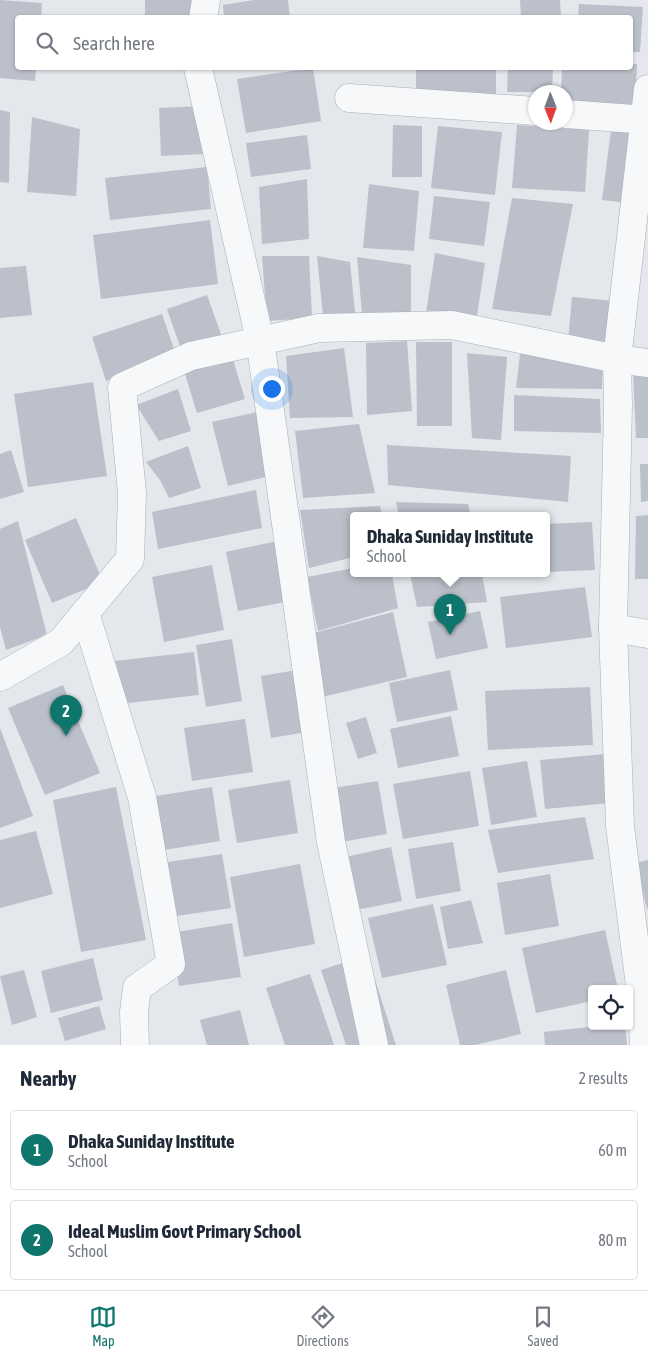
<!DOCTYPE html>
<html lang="en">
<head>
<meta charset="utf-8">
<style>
	:root { --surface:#fff; --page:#f2f2f3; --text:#1f2937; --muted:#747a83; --line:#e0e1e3; --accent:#0f766e }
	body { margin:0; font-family:"Asap Condensed",sans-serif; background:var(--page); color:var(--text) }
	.controls { position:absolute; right:15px; bottom:15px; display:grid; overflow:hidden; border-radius:5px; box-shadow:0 1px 4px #0004 }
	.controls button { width:45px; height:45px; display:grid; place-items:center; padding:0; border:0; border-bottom:1px solid var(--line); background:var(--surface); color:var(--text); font:25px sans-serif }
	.compass { position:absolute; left:528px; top:85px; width:45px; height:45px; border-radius:50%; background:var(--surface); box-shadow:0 1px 4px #0004; rotate:179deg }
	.you { position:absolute; left:271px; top:388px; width:18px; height:18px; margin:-12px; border:4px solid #fff; border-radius:50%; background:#1a73e8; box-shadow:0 0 0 8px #1a73e833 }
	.badge { display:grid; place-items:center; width:32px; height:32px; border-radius:50%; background:var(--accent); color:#fff; font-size:16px; font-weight:700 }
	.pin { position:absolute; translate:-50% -41px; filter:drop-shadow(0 1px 2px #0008) }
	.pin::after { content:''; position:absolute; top:26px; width:18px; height:15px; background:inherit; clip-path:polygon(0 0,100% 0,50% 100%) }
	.popup { position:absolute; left:350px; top:512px; width:200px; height:65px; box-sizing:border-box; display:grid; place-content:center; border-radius:5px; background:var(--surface); filter:drop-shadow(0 1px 4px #0005); font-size:16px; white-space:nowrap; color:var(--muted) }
	.popup b { font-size:19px; color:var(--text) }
	.popup::after { content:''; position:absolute; left:50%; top:100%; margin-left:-10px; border:10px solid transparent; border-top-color:var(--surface) }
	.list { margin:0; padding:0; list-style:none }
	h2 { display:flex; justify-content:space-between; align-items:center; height:65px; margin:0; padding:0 20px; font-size:21px }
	h2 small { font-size:16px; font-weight:400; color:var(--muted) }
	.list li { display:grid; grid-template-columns:32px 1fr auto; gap:15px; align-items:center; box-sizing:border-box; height:80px; margin:0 10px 10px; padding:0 10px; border:1px solid var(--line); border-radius:5px }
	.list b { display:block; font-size:19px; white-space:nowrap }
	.list p { margin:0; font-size:16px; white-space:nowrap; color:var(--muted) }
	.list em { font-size:16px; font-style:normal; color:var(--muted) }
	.icon { flex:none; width:28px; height:28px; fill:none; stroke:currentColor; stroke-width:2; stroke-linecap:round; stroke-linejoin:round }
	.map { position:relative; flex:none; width:648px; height:1045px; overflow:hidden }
	.search { position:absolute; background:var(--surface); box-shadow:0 1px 4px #0004; left:15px; right:15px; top:15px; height:55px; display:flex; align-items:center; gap:12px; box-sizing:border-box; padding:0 18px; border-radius:5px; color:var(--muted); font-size:19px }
	.sheet { height:245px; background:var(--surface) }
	nav { display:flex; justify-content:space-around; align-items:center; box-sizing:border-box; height:70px; border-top:1px solid var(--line); background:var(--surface); font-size:14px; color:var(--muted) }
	nav a { display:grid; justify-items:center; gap:2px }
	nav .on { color:var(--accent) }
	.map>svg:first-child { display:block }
	.building { fill:#bbc0ca }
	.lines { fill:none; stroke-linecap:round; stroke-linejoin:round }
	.minor-casing { stroke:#a9aeb7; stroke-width:29 }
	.minor { stroke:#f7f8fa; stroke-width:28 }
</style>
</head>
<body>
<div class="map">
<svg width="648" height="1045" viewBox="0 0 648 1045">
	<rect width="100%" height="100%" fill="#e4e7ec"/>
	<g class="building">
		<polygon points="0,0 42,3 41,18 18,18 18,68 36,68 35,81 0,78"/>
		<polygon points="145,0 193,0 192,18 145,18"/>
		<polygon points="254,0 288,0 290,18 224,18 223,5"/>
		<polygon points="520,0 560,0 561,18 521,18"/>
		<polygon points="579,4 643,7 640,52 630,52 630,18 578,18"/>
		<polygon points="630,64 637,64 635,108 566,103 566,92 561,92 562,68 630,68"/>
		<polygon points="313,68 321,121 246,133 237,79"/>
		<polygon points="416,68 496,68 496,94 416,96"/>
		<polygon points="508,68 553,68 552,92 507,92"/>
		<polygon points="203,106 206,154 161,156 159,108"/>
		<polygon points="0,110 10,112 9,183 0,182"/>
		<polygon points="32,117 80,129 76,196 27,192"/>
		<polygon points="393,125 422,126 422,177 392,177"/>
		<polygon points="517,125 589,130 585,192 512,188"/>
		<polygon points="438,126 502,132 495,195 431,188"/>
		<polygon points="611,130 637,133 628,203 602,200"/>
		<polygon points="307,135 311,169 251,177 246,143"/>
		<polygon points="207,167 211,209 110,220 105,178"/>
		<polygon points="307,179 309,239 262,244 259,187"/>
		<polygon points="369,184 419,191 414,251 363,248"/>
		<polygon points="434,196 490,202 484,246 429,239"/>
		<polygon points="512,198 573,204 551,316 492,309"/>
		<polygon points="210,220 218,284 101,299 93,235"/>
		<polygon points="435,253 485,263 476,322 426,313"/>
		<polygon points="262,256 309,256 312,318 267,321"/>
		<polygon points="317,256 350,262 355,313 323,316"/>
		<polygon points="357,257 411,265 411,320 362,314"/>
		<polygon points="26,266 32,315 0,318 0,268"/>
		<polygon points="207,295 222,337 182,352 167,309"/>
		<polygon points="572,297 614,301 609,345 568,341"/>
		<polygon points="162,314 177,358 106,381 92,337"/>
		<polygon points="407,341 412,411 367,415 366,343"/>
		<polygon points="416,342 452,342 452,426 417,426"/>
		<polygon points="521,345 603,362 602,389 516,388"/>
		<polygon points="344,348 353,417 290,418 286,356"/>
		<polygon points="230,350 245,399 197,413 182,364"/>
		<polygon points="467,353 507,357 501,440 472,438"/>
		<polygon points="648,371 648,438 636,438 633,372"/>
		<polygon points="93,382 107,476 28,487 14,394"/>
		<polygon points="178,389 191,431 159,441 136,405"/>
		<polygon points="514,395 600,399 601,433 514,431"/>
		<polygon points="257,412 270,476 228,486 212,422"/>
		<polygon points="359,424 375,493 303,498 295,431"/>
		<polygon points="387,445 571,456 568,502 388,485"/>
		<polygon points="188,446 201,488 169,498 160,480 146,462"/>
		<polygon points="11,450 24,492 0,499 0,454"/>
		<polygon points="640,464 648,464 648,501 641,502"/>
		<polygon points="256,490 262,528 158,549 152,512"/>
		<polygon points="396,502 468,504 471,516 399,516"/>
		<polygon points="380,506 382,516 354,516 354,557 309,568 300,510"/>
		<polygon points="648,515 648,579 635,579 636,516"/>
		<polygon points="76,518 103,582 52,603 25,540"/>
		<polygon points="18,521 47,635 6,650 0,627 0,529"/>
		<polygon points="592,522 595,570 546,572 546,524"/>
		<polygon points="282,540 295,600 238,611 226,552"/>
		<polygon points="212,565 224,630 164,642 152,577"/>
		<polygon points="354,568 354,574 392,574 398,608 318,631 307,577"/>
		<polygon points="410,574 482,574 487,602 417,607"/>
		<polygon points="585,587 592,637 506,648 500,597"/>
		<polygon points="480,611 488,648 436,659 428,622"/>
		<polygon points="393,612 407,677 322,697 310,634"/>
		<polygon points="232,639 242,701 206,707 196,645"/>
		<polygon points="194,652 199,695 120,704 115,661"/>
		<polygon points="297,670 307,732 271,738 261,676"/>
		<polygon points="450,670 458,710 397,722 389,683"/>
		<polygon points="63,685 100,773 45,795 8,708"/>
		<polygon points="590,687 593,745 488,750 485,691"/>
		<polygon points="451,716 459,756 398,768 390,729"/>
		<polygon points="366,717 377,753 358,759 346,723"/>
		<polygon points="245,719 253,772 192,781 184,728"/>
		<polygon points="0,728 33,816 0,828"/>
		<polygon points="605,754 610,803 545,809 540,760"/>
		<polygon points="527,761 537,817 491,825 482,768"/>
		<polygon points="470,771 479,826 403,839 393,784"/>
		<polygon points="290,780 298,833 237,843 228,790"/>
		<polygon points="378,781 387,834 341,842 333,788"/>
		<polygon points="116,787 146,940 81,952 53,800"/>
		<polygon points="212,787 220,841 158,851 150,797"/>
		<polygon points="585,817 594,859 498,873 488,830"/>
		<polygon points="36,831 53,894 0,908 0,840"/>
		<polygon points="453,842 461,891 416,899 408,849"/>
		<polygon points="391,847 402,901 351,911 341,858"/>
		<polygon points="222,854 231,908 170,917 161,863"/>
		<polygon points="648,860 648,908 647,909 635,863"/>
		<polygon points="300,864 315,944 244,957 230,877"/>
		<polygon points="550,874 559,926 505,935 497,883"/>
		<polygon points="471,900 483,943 448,949 440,907"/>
		<polygon points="433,904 447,965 382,978 368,918"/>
		<polygon points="232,923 241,977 179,986 171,933"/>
		<polygon points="605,930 618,989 592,989 592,1001 536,1013 522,948"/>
		<polygon points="367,955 396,1045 346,1045 321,970"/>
		<polygon points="93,958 103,1000 51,1013 41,971"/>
		<polygon points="24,970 37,1017 12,1025 0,976"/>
		<polygon points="506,970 521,1034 475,1045 460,1045 446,985"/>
		<polygon points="310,974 334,1045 285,1045 266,988"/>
		<polygon points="99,1006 106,1029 65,1041 58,1018"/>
		<polygon points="240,1010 249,1045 207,1045 200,1020"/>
		<polygon points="597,1026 625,1026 627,1045 545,1045 544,1032"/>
	</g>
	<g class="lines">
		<g class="minor-casing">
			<g id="minor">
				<polyline points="203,18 206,0"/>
				<polyline points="198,68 260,340 331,842 374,1045"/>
				<polyline points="349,98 536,111"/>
				<polyline points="566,114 648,120"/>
				<polyline points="85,613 142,797 171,964 137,988 134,1012 135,1045"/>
				<polyline points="613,628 648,634"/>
				<polyline points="0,677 61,642 130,559 132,493 122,387 191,356 319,328 452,325 617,359 648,363"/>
				<polyline points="644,1045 641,994 620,826 613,628 618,405 617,359 648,89"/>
			</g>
		</g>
		<use href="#minor" class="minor"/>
	</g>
</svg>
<div class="controls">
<button><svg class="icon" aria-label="locate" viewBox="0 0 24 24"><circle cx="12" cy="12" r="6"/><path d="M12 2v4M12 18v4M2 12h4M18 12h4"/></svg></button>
</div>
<svg class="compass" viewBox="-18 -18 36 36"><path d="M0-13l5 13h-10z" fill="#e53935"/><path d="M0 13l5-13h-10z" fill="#747a83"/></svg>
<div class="you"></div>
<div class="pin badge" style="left:450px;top:635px">1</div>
<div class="popup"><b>Dhaka Suniday Institute</b>School</div>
<div class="pin badge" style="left:66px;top:736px">2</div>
<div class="search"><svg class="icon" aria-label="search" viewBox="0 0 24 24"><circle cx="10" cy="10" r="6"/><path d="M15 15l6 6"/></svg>Search here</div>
</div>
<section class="sheet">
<h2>Nearby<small>2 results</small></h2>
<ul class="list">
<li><span class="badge">1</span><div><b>Dhaka Suniday Institute</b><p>School</p></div><em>60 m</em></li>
<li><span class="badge">2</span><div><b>Ideal Muslim Govt Primary School</b><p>School</p></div><em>80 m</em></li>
</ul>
</section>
<nav>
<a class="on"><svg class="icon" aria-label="map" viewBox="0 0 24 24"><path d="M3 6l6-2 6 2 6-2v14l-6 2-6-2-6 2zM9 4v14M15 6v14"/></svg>Map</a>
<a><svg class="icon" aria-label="directions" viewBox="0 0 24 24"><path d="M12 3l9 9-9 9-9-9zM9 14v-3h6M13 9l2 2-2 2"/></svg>Directions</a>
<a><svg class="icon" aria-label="saved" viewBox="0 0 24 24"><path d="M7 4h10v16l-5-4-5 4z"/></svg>Saved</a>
</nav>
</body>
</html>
